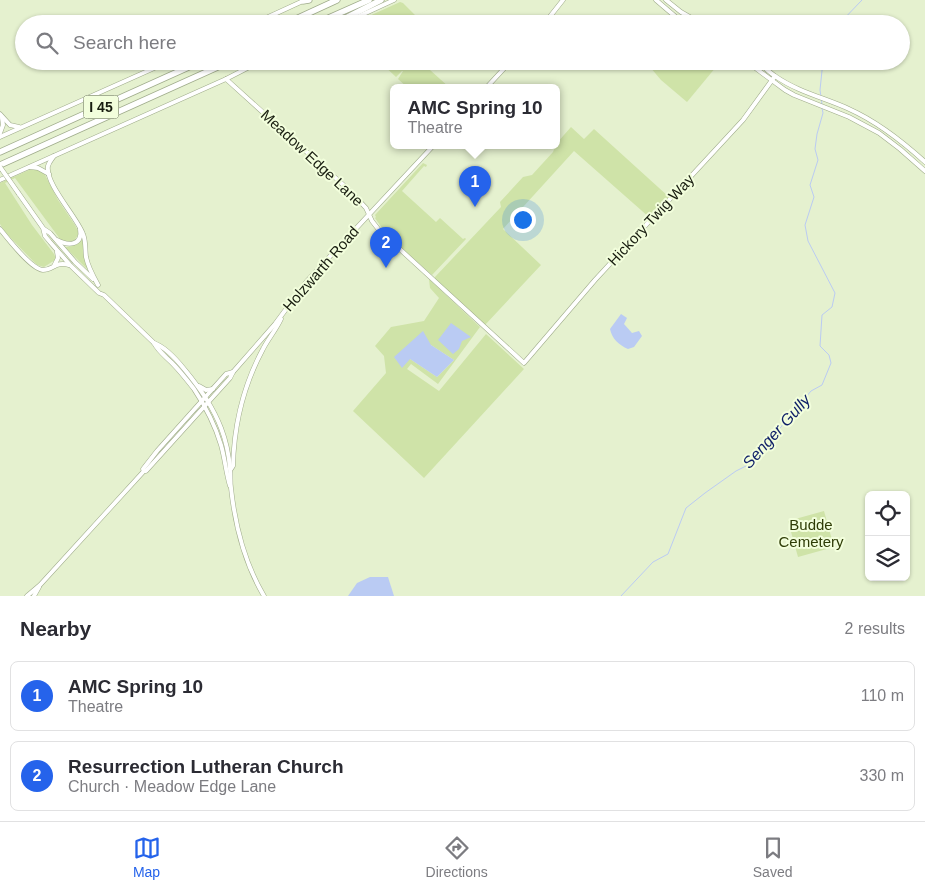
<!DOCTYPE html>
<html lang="en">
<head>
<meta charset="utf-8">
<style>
	:root { --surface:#fff; --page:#f2f2f3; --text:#2b2b33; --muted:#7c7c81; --line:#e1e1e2; --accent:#2563eb }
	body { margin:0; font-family:Helvetica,sans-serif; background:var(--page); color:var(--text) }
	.controls { position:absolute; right:15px; bottom:15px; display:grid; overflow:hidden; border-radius:8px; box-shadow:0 1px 4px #0004 }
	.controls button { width:45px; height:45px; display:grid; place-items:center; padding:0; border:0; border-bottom:1px solid var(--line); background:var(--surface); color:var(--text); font:25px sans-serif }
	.you { position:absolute; left:522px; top:219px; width:18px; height:18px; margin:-12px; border:4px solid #fff; border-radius:50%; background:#1a73e8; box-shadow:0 0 0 8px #1a73e833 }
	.badge { display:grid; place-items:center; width:32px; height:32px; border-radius:50%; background:var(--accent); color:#fff; font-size:16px; font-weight:700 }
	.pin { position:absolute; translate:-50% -41px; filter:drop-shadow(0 1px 2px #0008) }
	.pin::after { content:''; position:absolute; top:26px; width:18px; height:15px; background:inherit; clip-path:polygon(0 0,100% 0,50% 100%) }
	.popup { position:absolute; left:390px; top:84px; width:170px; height:65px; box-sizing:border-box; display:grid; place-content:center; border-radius:8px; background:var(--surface); filter:drop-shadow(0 1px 4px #0005); font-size:16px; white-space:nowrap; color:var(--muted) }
	.popup b { font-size:19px; color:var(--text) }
	.popup::after { content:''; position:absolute; left:50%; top:100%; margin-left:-10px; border:10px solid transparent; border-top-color:var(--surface) }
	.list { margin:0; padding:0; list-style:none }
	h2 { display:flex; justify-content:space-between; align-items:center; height:65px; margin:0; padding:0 20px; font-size:21px }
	h2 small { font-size:16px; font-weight:400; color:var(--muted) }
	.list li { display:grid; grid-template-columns:32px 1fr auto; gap:15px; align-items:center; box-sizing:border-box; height:70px; margin:0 10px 10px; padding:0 10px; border:1px solid var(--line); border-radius:8px }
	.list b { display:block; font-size:19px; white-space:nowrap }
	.list p { margin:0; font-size:16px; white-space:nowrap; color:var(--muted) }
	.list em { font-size:16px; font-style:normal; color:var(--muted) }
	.icon { flex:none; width:28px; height:28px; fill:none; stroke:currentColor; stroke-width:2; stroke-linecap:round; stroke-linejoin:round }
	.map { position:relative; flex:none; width:925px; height:596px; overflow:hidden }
	.search { position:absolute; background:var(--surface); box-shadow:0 1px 4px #0004; left:15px; right:15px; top:15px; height:55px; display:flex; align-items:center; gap:12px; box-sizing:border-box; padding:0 18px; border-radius:28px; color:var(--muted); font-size:19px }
	.sheet { height:225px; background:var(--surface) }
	nav { display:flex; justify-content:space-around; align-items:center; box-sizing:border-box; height:70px; border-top:1px solid var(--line); background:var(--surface); font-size:14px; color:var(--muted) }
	nav a { display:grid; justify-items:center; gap:2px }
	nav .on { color:var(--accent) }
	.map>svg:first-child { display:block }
	.green { fill:#cfe3a8; fill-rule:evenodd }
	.water { fill:#bacbf3 }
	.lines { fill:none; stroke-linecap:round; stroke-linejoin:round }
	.stream { stroke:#bacbf3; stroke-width:1 }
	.tertiary-casing { stroke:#9fab8b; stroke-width:5 }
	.secondary-casing { stroke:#9fab8b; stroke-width:5 }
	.motorway-casing { stroke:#9fab8b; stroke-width:7 }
	.tertiary { stroke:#fff; stroke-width:4 }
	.secondary { stroke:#fff; stroke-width:4 }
	.motorway { stroke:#fff; stroke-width:5.5 }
	.secondary-bridge-casing { stroke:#9fab8b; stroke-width:5; stroke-linecap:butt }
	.secondary-bridge { stroke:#fff; stroke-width:4 }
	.labels { text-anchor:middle; stroke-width:4; stroke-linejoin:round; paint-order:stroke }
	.shield { fill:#f2fedc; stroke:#59604d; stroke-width:1 }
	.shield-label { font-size:14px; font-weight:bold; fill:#181d10 }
	.street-label { font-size:15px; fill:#181d10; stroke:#f2fedc }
	.park-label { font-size:15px; fill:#2e3c06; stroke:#f2fedc }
	.water-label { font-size:16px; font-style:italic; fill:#0d1e67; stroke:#f2fedc }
</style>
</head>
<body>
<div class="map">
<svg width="925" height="596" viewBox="0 0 925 596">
	<rect width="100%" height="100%" fill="#e5f1cf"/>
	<g class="green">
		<polygon points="400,2 403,3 417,17 416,16 409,24 374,24 367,17"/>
		<polygon points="379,61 420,61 450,88 446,88 446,87 444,88 408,88 398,79 403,71 402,71 396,77"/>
		<polygon points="655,61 708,61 716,67 687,102 661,80 650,67"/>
		<polygon points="571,127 584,139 594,129 669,197 650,218 574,151 503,229 541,265 485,325 435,280 435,277 501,207 500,202 523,177 532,175 553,152 556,144"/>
		<polygon points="423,163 427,165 426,167 424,166 402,191 436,222 440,218 463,239 465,238 466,239 432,275 386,234 375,218 376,217 375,215"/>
		<polygon points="35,169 39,170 44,173 58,200 75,225 78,231 78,235 74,241 71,242 63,241 60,239 15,178 5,183 32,225 54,254 55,256 55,260 44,267 37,265 34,262 5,232 0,224 0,183 29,170"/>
		<path d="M82 234 90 272 65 247C75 247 78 243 82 234Z"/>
		<path d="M429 279 480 327 438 384 411 364 407 369 439 391 486 334 524 369 424 478 353 411 386 373 384 356 375 346 391 327 424 321 439 298 430 288ZM431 345 454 360 437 377 410 359Z"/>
		<polygon points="824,511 834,547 798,557 788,521"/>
	</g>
	<g class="water">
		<path d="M621 314 627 318 624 324 632 333 639 331 642 336 634 347 628 349C619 345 612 339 610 329Z"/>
		<polygon points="451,323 471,337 462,341 459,349 453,354 438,340"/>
		<polygon points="423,331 431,345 454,360 437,377 410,359 402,368 394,357"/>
		<polygon points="370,577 388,577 394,596 348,596 357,583"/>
	</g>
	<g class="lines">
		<g class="stream">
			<polyline points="839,24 862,0"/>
			<polyline points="822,104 820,90 823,61"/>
			<polyline points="621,596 653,562 668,554 686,508 705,493 736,471 750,464 811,391 822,385 831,363 829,355 820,346 822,315 832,307 835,293 808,241 805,225 814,197 810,185 818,160 815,149 817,134 823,113 822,108"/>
		</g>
		<g class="tertiary-casing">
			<polyline id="tertiary" points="226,79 350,191 366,208 372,221 379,230 524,363 595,280 743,120 775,76"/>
		</g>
		<g class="secondary-casing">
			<g id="secondary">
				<polyline points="656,0 677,18 686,24"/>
				<polyline points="666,0 681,12 702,24"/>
				<polyline points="253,24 303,1"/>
				<polyline points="342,24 394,0"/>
				<polyline points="544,24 563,0"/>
				<polyline points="746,61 785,90 794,95 849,117 879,133 900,149 925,171"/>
				<path d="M757 61C763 66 769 72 775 76 798 92 825 98 849 109 878 122 902 141 925 162"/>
				<polyline points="486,88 511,61"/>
				<polyline points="0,114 10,125 19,127"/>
				<polyline points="0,133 3,125 2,118"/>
				<polyline points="0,137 170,61"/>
				<path d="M54 156C52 159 49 162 48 166 45 184 77 217 83 234 86 241 85 249 86 257 88 267 93 276 98 285"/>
				<polyline points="30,167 38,168 49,174"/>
				<polyline points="0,180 226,79 261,61"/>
				<path d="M19 194 43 228 45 236 50 242 71 266 99 293 104 295 154 343C158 351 165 356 172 363 180 371 187 380 194 389 206 407 215 425 221 445 225 459 226 473 230 486"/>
				<path d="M0 229C8 239 31 269 43 270 53 270 56 261 69 265"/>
				<polyline points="44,229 50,233 75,262 93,279"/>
				<path d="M57 240C68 246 83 246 80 229"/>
				<polyline points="54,266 58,258 57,252"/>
				<path d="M154 343C166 347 177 360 185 370 200 388 213 407 221 428 226 441 229 455 230 469 231 475 230 482 231 488 235 525 245 564 264 596"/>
				<polyline points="199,386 206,390 213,389"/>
				<path d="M231 469 233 466C234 426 243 386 263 349 268 339 276 330 281 319"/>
				<polyline points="144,471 143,469 157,451 226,374 233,372"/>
				<polyline points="27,596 40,585 144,471 146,471 230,378 233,372 275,324 307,281 433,146"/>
				<polyline points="34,596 39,587"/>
			</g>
		</g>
		<g class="motorway-casing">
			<g id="motorway">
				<polyline points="303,1 309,0"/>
				<polyline points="285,24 337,0"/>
				<polyline points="315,24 369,0"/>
				<polyline points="334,24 381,0"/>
				<polyline points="0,152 202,61"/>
				<polyline points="0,165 231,61"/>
			</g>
		</g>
		<use href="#tertiary" class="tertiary"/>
		<use href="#secondary" class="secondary"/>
		<use href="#motorway" class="motorway"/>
		<g class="secondary-bridge-casing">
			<polyline id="secondary-bridge" points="0,167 19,194"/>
		</g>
		<use href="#secondary-bridge" class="secondary-bridge"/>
	</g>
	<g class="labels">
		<rect class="shield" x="83.5" y="95.5" width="35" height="23" rx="4"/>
		<g class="shield-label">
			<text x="101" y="112">I 45</text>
		</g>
		<g class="street-label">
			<text transform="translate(312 158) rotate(43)" y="5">Meadow Edge Lane</text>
			<text transform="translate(651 220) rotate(-47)" y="5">Hickory Twig Way</text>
			<text transform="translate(321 269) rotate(-49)" y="5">Holzwarth Road</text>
		</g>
		<g class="park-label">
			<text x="811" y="530">Budde<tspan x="811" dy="17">Cemetery</tspan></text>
		</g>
		<g class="water-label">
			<text transform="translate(776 431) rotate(-48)" y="6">Senger Gully</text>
		</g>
	</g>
</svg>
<div class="controls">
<button><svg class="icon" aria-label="locate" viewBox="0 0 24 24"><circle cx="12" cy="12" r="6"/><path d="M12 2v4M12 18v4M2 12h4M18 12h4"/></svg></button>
<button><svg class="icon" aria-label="layers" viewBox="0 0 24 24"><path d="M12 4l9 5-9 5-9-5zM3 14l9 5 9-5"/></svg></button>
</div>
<div class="you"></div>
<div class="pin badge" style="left:475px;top:207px">1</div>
<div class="popup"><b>AMC Spring 10</b>Theatre</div>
<div class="pin badge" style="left:386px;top:268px">2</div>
<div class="search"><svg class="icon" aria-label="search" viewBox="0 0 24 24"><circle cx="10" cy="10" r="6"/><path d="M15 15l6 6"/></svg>Search here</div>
</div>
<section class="sheet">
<h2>Nearby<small>2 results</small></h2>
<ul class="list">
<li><span class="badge">1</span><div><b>AMC Spring 10</b><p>Theatre</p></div><em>110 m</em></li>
<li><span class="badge">2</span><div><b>Resurrection Lutheran Church</b><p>Church · Meadow Edge Lane</p></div><em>330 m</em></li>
</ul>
</section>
<nav>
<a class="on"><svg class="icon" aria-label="map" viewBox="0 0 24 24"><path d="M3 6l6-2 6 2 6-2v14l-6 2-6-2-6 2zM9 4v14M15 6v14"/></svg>Map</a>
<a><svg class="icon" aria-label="directions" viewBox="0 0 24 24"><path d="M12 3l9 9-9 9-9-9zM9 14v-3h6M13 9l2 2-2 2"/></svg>Directions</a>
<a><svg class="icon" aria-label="saved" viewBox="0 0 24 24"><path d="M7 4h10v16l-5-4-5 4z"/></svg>Saved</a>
</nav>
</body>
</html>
